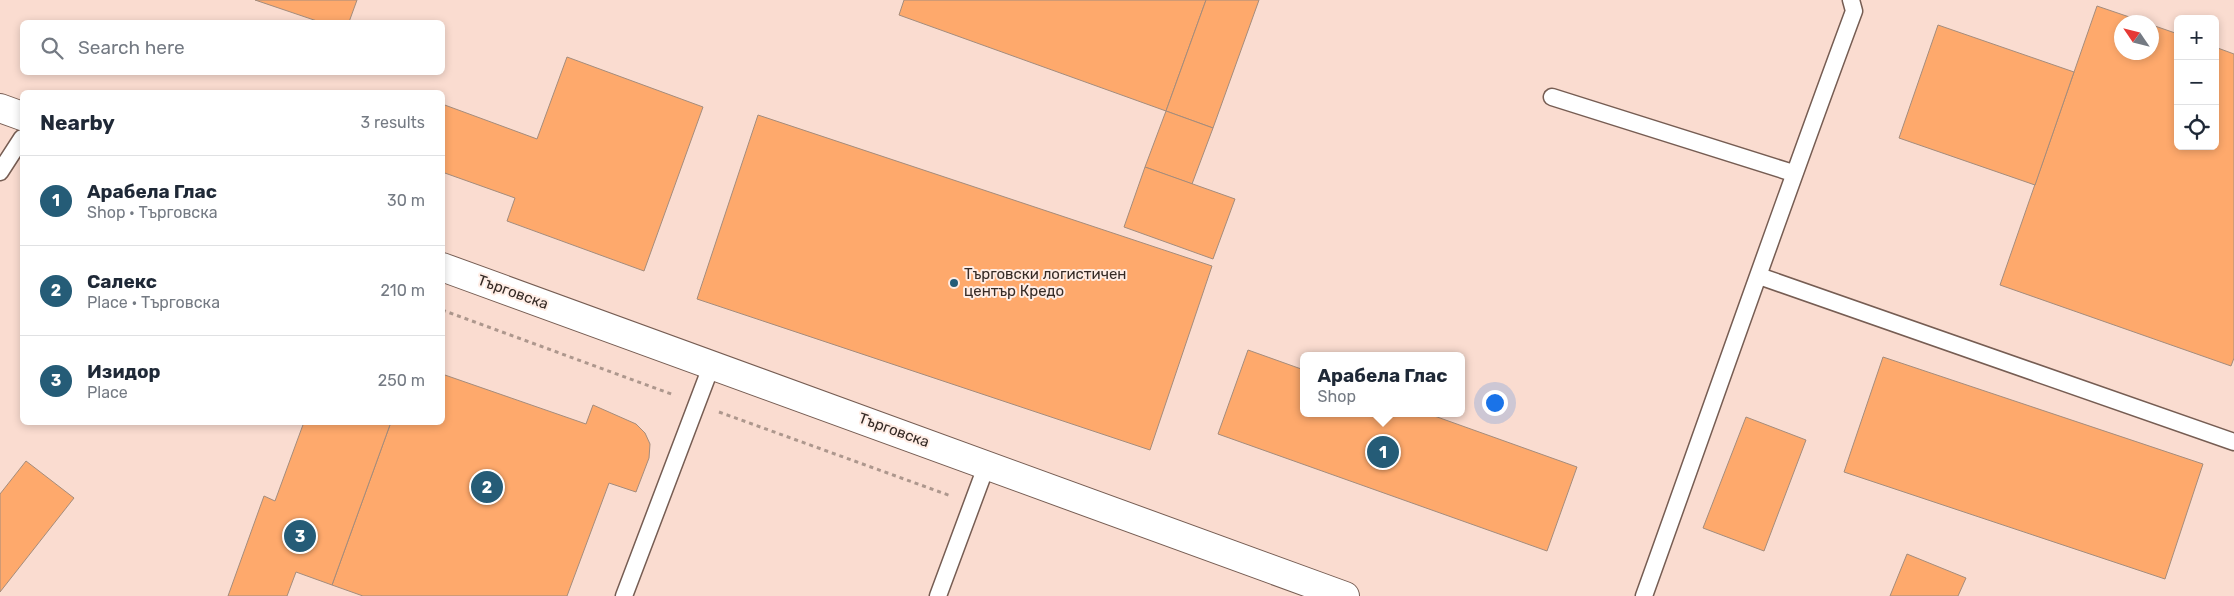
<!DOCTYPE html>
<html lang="en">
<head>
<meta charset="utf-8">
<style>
	:root { --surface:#fff; --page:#f2f2f3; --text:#1f2937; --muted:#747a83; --line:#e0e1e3; --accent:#255c77 }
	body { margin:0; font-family:Rubik,sans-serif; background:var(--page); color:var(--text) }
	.controls { position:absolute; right:15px; top:15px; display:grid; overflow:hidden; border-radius:8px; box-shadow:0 2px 8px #0003 }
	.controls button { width:45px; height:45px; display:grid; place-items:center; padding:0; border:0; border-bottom:1px solid var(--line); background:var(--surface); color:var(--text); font:25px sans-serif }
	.compass { position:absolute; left:2114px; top:15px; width:45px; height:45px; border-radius:50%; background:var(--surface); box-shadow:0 2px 8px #0003; rotate:305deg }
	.you { position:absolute; left:1494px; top:402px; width:18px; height:18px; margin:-12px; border:4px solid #fff; border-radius:50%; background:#1a73e8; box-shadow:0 0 0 8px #1a73e833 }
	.badge { display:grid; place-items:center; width:32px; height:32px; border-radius:50%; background:var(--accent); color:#fff; font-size:16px; font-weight:700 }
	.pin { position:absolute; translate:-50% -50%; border:2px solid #fff; box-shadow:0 1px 5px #0006 }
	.popup { position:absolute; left:1300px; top:352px; width:165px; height:65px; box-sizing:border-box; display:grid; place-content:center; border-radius:8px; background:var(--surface); filter:drop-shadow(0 1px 4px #0005); font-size:16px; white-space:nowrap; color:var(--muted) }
	.popup b { font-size:19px; color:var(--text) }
	.popup::after { content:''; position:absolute; left:50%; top:100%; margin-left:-10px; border:10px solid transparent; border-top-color:var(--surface) }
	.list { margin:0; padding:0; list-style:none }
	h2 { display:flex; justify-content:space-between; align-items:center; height:65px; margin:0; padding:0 20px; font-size:21px }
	h2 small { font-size:16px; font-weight:400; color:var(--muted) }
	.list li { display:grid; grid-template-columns:32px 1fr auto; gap:15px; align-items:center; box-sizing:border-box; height:90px; padding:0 20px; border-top:1px solid var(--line) }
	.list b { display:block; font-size:19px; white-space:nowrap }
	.list p { margin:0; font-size:16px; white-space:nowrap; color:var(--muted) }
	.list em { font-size:16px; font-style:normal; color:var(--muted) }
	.icon { flex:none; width:28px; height:28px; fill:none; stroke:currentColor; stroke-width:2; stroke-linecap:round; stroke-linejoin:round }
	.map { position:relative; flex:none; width:2234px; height:596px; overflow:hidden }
	.search { position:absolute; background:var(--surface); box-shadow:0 2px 8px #0003; left:20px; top:20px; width:425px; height:55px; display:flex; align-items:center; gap:12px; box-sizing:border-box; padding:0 18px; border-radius:8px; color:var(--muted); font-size:19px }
	.panel { position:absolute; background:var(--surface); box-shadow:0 2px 8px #0003; left:20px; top:90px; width:425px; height:335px; border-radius:8px }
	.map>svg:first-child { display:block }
	.building { fill:#fea96c; stroke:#a48c7c }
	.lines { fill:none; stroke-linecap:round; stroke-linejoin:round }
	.service-casing { stroke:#765d53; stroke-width:19 }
	.tertiary-casing { stroke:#765d53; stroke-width:30 }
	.path { stroke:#ad978d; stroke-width:3; stroke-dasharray:4 4; stroke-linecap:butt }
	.service { stroke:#fff; stroke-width:16 }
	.tertiary { stroke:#fff; stroke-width:28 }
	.poi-dot { fill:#255c77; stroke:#ffede5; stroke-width:2 }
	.labels { text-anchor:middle; stroke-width:4; stroke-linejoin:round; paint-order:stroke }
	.poi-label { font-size:15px; fill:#362b26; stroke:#ffede5; text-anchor:start }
	.street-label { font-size:15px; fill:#362b26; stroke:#ffede5 }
</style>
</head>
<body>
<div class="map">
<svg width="2234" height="596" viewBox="0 0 2234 596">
	<rect width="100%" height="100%" fill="#fadcd0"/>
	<g class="building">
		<polygon points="255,0 357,0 349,22 320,22"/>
		<polygon points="904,0 1206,0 1166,111 899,15"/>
		<polygon points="1206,0 1259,0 1213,128 1166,111"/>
		<polygon points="2097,6 2144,22 2122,22 2122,52 2152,52 2152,25 2178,34 2178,146 2215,146 2215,47 2234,54 2234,358 2231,366 2000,285"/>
		<polygon points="1938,25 2074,72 2035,185 1899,138"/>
		<polygon points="567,57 703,107 644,271 507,221 515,198 442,172 442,104 537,139"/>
		<polygon points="1166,111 1213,128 1192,184 1145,167"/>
		<polygon points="758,115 1212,266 1150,450 697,299"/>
		<polygon points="1145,167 1235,199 1213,259 1124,227"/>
		<polygon points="1248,350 1304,370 1304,413 1426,413 1577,467 1547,551 1218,434"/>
		<polygon points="1883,357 2203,464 2165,579 1844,472"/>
		<polygon points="442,374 586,424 593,405 636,424 645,433 650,444 649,458 636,492 609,483 567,596 363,596 332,585 391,422 442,422"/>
		<polygon points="1746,417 1806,440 1764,551 1703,528"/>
		<polygon points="304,422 391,422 332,585 296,572 287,596 228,596 264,496 275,501"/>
		<polygon points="26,461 74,498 0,592 0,494"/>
		<polygon points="1907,554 1966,578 1958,596 1890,596"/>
	</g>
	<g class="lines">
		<g class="service-casing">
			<g id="service">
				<polyline points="1552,97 1793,173"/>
				<polyline points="0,172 22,138"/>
				<polyline points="1759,276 2234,442"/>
				<polyline points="624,596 712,364"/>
				<polyline points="938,596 987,464"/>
				<path d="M1644 596C1714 401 1782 205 1854 11L1851 0"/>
			</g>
		</g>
		<g class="tertiary-casing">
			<g id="tertiary">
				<polyline points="0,108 22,116"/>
				<polyline points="442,267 1345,596"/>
			</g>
		</g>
		<g class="path">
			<polyline points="442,310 674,395"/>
			<polyline points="719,412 951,496"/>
		</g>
		<use href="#service" class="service"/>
		<use href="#tertiary" class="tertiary"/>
	</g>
	<circle class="poi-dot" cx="954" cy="283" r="5"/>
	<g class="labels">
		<g class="poi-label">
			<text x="964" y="279">Търговски логистичен<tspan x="964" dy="17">център Кредо</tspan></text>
		</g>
		<g class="street-label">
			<text transform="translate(513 292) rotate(20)" y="5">Търговска</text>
			<text transform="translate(894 430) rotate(20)" y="5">Търговска</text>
		</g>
	</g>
</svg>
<div class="controls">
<button>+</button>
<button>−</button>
<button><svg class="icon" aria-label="locate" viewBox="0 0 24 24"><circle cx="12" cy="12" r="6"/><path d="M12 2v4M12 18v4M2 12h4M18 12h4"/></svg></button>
</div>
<svg class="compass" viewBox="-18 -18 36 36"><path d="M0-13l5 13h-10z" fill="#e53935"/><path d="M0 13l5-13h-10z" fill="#747a83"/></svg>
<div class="you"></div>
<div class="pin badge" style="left:1383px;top:452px">1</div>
<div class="popup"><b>Арабела Глас</b>Shop</div>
<div class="pin badge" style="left:487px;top:487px">2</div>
<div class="pin badge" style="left:300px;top:536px">3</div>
<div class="search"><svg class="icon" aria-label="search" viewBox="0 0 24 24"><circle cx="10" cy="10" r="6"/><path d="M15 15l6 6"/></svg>Search here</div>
<section class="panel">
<h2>Nearby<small>3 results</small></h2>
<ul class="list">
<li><span class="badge">1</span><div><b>Арабела Глас</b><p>Shop · Търговска</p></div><em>30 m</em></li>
<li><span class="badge">2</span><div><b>Салекс</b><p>Place · Търговска</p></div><em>210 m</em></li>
<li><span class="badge">3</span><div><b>Изидор</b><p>Place</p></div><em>250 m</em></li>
</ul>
</section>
</div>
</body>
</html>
